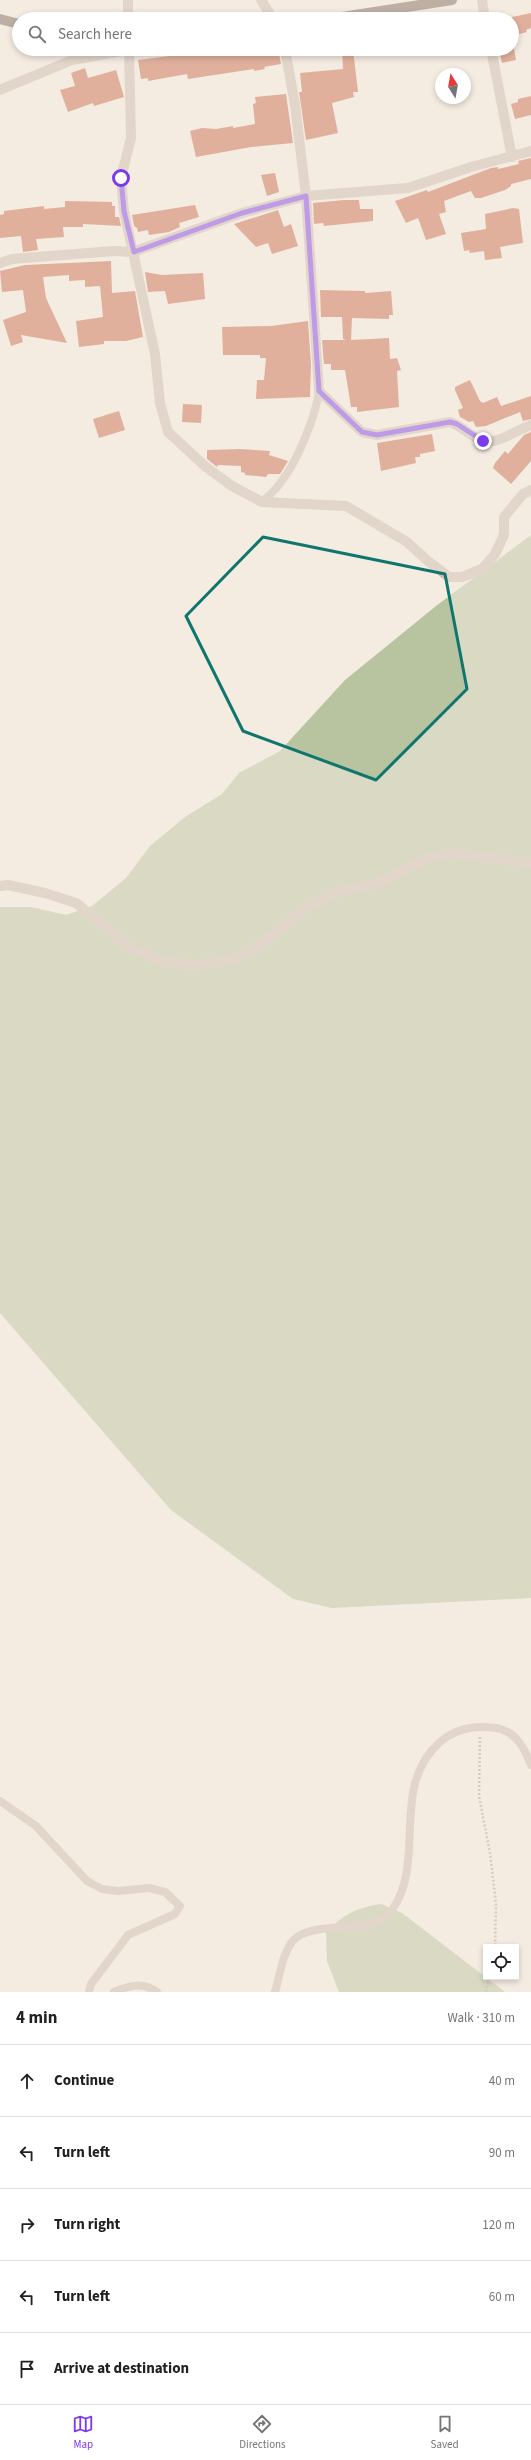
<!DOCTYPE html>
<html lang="en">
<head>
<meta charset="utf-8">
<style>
	:root { --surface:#fff; --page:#f6f6f6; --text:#202124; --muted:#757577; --line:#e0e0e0; --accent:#7c3aed }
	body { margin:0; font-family:"Source Sans 3",sans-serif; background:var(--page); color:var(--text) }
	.controls { position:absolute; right:12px; bottom:12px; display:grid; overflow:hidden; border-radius:0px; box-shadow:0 2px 6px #0003 }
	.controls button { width:36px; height:36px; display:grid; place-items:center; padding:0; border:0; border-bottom:1px solid var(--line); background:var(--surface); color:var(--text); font:20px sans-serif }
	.compass { position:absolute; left:435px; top:68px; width:36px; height:36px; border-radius:50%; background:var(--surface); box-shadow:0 2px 6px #0003; rotate:349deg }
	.stop { position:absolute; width:12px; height:12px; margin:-9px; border:3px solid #7c3aed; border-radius:50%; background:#fff }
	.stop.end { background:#7c3aed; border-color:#fff; box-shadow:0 1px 4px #0008 }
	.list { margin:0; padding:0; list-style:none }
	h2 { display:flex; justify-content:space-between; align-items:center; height:52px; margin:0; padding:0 16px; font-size:17px }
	h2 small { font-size:13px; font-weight:400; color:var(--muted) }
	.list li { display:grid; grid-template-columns:26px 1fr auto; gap:12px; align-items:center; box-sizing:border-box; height:72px; padding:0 16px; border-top:1px solid var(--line) }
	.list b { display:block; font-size:15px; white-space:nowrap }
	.list em { font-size:13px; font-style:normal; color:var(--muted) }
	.icon { flex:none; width:22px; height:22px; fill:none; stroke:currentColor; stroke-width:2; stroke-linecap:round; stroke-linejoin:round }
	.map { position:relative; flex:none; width:531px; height:1992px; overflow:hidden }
	.search { position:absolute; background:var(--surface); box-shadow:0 2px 6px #0003; left:12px; right:12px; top:12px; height:44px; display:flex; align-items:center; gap:10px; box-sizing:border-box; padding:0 14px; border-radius:22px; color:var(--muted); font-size:15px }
	.sheet { height:412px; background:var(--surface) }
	nav { display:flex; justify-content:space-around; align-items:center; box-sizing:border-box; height:56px; border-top:1px solid var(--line); background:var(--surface); font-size:11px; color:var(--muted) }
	nav a { display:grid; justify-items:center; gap:2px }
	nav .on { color:var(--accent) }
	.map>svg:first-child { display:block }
	.green { fill:#b8c4a0 }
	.building { fill:#c8694b }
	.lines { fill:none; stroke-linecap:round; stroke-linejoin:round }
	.path { stroke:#b9a596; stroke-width:2.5; stroke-dasharray:2 2; stroke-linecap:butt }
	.service { stroke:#cdbbac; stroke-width:8 }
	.minor { stroke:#cdbbac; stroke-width:10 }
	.tertiary { stroke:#cdbbac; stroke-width:10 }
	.primary { stroke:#7d675c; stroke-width:10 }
	.route { stroke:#7c3aed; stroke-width:5 }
	.marked { fill:none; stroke:#0f766e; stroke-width:3; stroke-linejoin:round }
</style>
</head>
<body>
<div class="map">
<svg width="531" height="1992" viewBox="0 0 531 1992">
	<rect width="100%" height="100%" fill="#f4ebe1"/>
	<g class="green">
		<polygon points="531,535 531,1598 332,1608 293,1599 171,1510 0,1313 0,907 31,907 66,915 92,906 126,878 150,846 185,817 222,794 239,773 280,751 345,680 436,606"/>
		<path d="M381 1904 402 1913 505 1992H339L327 1961 326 1932C345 1914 355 1908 381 1904Z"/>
	</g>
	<g class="building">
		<polygon points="531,13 531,28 526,30 527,32 512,36 512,17"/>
		<polygon points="209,49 222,49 222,53 248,49 278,49 281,64 264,67 265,69 254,71 254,69 188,79 187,74 148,81 148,78 141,79 138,60 209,51"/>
		<polygon points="342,49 353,49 358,92 353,92 354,97 332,103 338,133 306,140 299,92 302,92 300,73 343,69"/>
		<polygon points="499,49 514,49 516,60 502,63"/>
		<polygon points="85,68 88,78 116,70 124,97 94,106 93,103 68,112 60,90 75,86 71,73"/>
		<polygon points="286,94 293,143 251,147 196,157 190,131 202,128 216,129 233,126 233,128 255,124 253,104 256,103 255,97"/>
		<polygon points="531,96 531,115 515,119 511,104 518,102 518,99"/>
		<polygon points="531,158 531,179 511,184 511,186 505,190 481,198 475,198 471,191 444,201 446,212 439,214 446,234 426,240 418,218 406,223 395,201 427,190 428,192 491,168 498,167 498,169 519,164 518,161"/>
		<polygon points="275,173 279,192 267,196 261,175"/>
		<polygon points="344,200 359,200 360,209 373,209 373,221 324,226 323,223 314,224 313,203"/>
		<polygon points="65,201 112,202 112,206 115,206 115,217 119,217 121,226 83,224 83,227 63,227 64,237 36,239 38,250 23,252 21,236 0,238 0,215 4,214 4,211 44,206 44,209 65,207"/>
		<polygon points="195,205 199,217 179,223 180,227 169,232 149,235 148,230 138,232 137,228 134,226 132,215"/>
		<polygon points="513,208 519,209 523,243 500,247 502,258 485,260 484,251 470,253 469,250 464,251 461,233 486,229 485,214"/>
		<polygon points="278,210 284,227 291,224 298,246 272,254 268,243 256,247 234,224"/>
		<polygon points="111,261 112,293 135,291 143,337 126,341 104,341 104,344 79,347 76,321 103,317 100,286 85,287 85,280 69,281 69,275 43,277 46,298 67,343 21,335 23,342 11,346 3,320 26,312 23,290 2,292 0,271 25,265"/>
		<polygon points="145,272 162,275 203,273 205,299 168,304 165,291 148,292"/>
		<polygon points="320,290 365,291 365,293 391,291 393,315 389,315 389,319 352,318 351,340 389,338 390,359 397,358 401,370 397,371 399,407 357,412 357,407 351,407 345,370 331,370 331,364 324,364 322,340 346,340 343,339 342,317 321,317"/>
		<polygon points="308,321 311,365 310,397 256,399 257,380 264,380 266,358 260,358 260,355 223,355 222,327 271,326"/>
		<polygon points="470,380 480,401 483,403 497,397 501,406 531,396 531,419 523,421 520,412 486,426 476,427 473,421 469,422 460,417 458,410 463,408 455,390 455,387"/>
		<polygon points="183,404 202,405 201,423 182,422"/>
		<polygon points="119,411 125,430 99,438 93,419"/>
		<polygon points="531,432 531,461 511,484 493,468 495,463 505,451 508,454 524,435"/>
		<polygon points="432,434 435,451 420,454 420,457 415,457 416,463 381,471 377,443"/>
		<polygon points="240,449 270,451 269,455 288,461 280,474 268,474 266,477 245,475 245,473 241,472 241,466 218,465 217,467 207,459 207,450"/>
	</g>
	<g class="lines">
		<g class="path">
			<polyline points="480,1737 479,1796 490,1853 496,1904 495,1947"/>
			<polyline points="486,1992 489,1977"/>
		</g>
		<g class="service">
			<path d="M262 502C268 496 276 490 281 482 297 462 316 416 319 391"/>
			<polyline points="0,1801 36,1826 87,1881 102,1889 118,1891 149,1888 165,1892 180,1906 175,1914 128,1935 91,1984 89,1992"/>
			<path d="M114 1992C130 1985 143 1982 157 1992"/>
			<path d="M275 1992C280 1976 283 1947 297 1937 322 1920 372 1936 392 1910 427 1861 389 1787 440 1742 456 1728 475 1725 496 1728 516 1731 525 1749 531 1765"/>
		</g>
		<g class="minor">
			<polyline points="128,0 128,19"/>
			<polyline points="261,0 273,19"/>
			<polyline points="482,0 485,19"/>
			<polyline points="129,49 131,138 121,178 124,211 155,354 160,403 168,432 206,467 232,486 262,502 346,506 407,542 428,561 449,577 462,577 482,569 495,554 504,535 504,517 523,494 531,490"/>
			<path d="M285 49 295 105 306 196 319 391 362 432 377 435 450 422C462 426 471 437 483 441 497 445 518 429 531 425"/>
			<polyline points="491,49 512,157"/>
			<polyline points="0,263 12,259 114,251 133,252 242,213 306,196 408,188 471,167 531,151"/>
			<polyline points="0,886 8,885 45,893 76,903 133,949 161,961 195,965 233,959 247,954 313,904 336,893 378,883 428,858 452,853 531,863"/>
		</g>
		<polyline class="tertiary" points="0,90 72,60 122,51 122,49"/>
		<g class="primary">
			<polyline points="0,19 19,24"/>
			<polyline points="329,19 452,0"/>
		</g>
	</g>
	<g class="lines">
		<polyline class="route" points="121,178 124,211 134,252 242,213 306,196 319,391 362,432 377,435 450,422 457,424 483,441"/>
	</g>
	<path d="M0 0H531V1992H0ZM263 537 445 574 467 689 376 780 243 731 186 616Z" fill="#f4ebe1" fill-opacity=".55" fill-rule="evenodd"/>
	<path class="marked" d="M263 537 445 574 467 689 376 780 243 731 186 616Z"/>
</svg>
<div class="controls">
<button><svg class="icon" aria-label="locate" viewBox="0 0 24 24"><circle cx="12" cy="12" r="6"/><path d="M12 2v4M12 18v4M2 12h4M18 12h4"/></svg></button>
</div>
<svg class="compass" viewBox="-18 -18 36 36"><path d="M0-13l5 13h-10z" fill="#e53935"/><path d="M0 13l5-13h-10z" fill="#757577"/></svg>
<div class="stop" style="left:121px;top:178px"></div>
<div class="stop end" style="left:483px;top:441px"></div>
<div class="search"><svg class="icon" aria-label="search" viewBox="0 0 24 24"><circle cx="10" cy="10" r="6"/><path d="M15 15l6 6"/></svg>Search here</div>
</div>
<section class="sheet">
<h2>4 min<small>Walk · 310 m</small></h2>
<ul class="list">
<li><svg class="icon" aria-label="ahead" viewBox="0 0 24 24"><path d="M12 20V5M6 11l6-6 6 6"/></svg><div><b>Continue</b></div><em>40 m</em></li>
<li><svg class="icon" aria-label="left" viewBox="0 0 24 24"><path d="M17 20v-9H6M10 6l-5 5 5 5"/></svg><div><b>Turn left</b></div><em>90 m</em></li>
<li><svg class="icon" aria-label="right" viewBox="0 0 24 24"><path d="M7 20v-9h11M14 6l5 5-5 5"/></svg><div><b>Turn right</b></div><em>120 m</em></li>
<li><svg class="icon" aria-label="left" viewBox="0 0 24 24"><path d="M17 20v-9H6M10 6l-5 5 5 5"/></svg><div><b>Turn left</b></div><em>60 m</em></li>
<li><svg class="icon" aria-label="arrive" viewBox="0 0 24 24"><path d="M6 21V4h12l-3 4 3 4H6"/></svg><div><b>Arrive at destination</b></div></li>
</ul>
</section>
<nav>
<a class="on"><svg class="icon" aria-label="map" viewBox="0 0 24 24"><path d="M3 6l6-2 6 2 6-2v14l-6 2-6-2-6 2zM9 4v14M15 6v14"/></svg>Map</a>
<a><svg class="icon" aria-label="directions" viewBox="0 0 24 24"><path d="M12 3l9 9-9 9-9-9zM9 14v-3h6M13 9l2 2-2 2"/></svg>Directions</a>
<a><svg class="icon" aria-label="saved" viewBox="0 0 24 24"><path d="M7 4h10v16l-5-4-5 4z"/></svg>Saved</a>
</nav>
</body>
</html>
